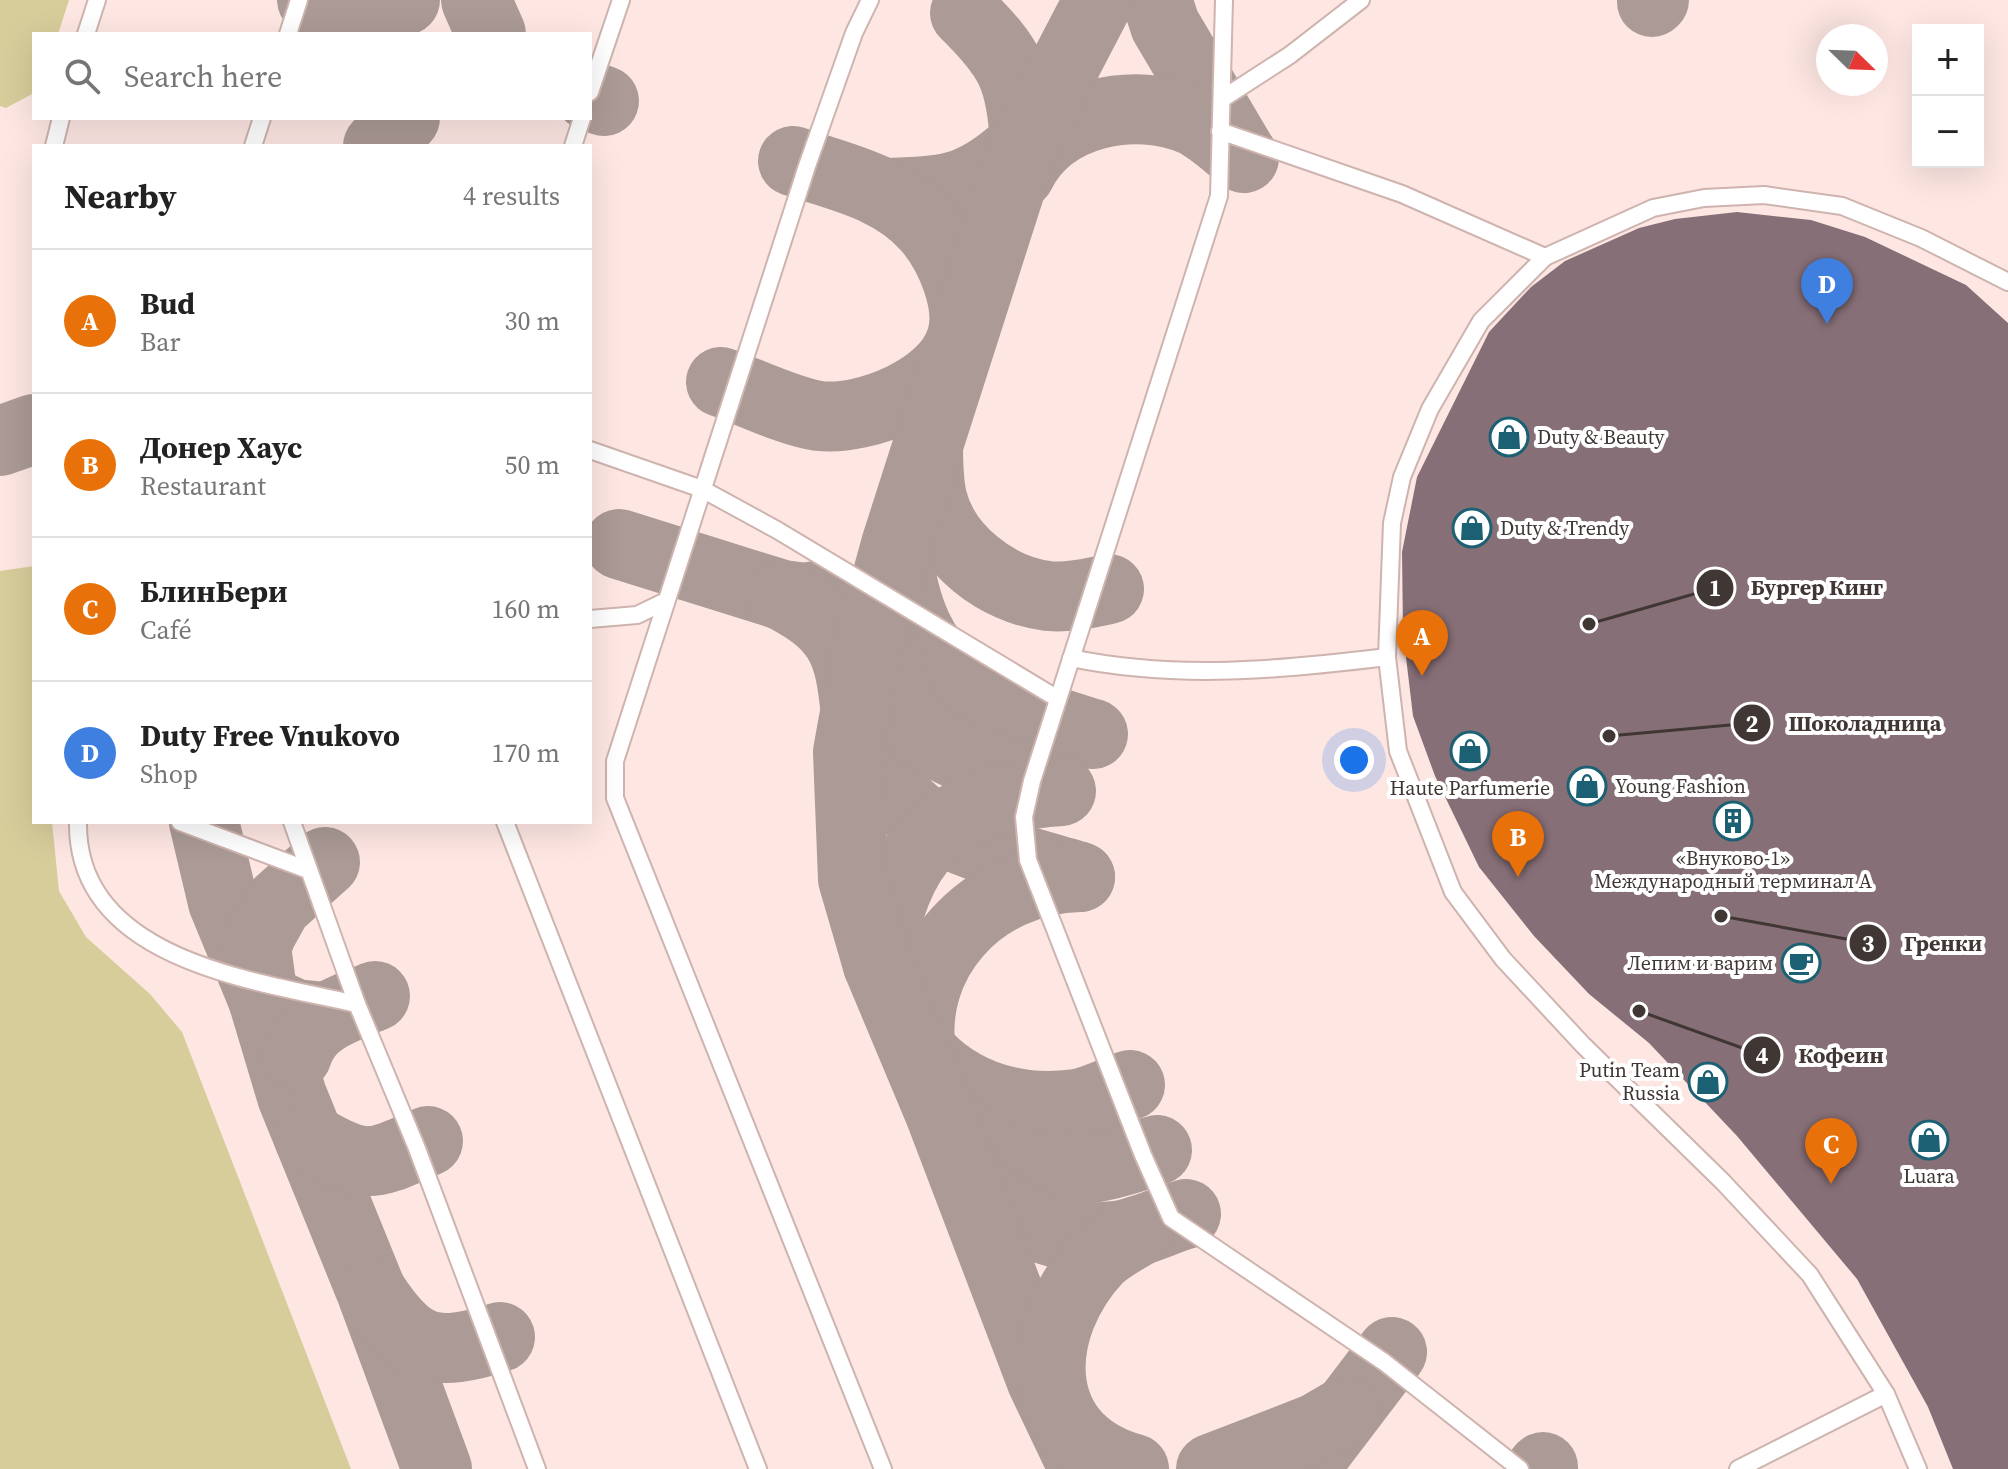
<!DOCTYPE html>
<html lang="en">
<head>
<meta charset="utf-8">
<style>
	:root { --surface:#fff; --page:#f6f6f6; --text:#222; --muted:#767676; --line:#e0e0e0; --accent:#1c6173 }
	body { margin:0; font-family:"Source Serif 4",serif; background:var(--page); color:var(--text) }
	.controls { position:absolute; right:24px; top:24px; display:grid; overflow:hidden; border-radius:0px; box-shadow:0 8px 32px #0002 }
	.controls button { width:72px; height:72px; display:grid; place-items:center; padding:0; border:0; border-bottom:2px solid var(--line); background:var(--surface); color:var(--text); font:40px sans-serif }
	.compass { position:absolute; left:1816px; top:24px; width:72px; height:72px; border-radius:50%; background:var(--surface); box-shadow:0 8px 32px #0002; rotate:113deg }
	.you { position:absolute; left:1354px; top:760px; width:28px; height:28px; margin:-20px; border:6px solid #fff; border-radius:50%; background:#1a73e8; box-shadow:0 0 0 12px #1a73e833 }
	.badge { display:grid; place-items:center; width:52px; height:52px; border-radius:50%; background:var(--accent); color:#fff; font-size:26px; font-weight:700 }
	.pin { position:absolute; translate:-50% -66px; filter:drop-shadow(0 2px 4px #0008) }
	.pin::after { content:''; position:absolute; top:42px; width:28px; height:24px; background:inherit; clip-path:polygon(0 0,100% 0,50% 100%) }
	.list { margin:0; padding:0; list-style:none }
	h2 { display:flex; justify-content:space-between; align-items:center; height:104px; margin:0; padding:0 32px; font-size:34px }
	h2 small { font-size:26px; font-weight:400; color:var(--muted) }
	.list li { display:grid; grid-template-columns:52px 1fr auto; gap:24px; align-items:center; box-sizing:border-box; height:144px; padding:0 32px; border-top:2px solid var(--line) }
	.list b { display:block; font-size:30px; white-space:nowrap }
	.list p { margin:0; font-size:26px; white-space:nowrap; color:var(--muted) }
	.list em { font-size:26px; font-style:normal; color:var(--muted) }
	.icon { flex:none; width:44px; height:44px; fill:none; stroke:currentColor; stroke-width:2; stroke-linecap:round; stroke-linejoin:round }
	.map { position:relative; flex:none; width:2008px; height:1469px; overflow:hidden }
	.search { position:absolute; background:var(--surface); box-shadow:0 8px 32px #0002; left:32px; top:32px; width:560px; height:88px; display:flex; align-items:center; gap:20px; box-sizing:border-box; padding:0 28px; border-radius:0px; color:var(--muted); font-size:30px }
	.panel { position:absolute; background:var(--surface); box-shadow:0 8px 32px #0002; left:32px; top:144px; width:560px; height:680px; border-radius:0px }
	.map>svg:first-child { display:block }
	.green { fill:#d7cd9b }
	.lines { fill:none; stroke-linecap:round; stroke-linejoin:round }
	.taxiway { stroke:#ab9a96; stroke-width:70 }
	.building { fill:#876f77 }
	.service-casing { stroke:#ceb3ae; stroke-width:20 }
	.service { stroke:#fff; stroke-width:16 }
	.labels { text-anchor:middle; stroke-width:8; stroke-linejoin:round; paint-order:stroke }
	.poi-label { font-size:20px; fill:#403634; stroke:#fff; text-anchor:start }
	.leader { fill:none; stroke:#403634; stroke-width:3 }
	.callout-dot { fill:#403634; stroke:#fff; stroke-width:3 }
	.mark-label { font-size:24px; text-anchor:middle; font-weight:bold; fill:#fff }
	.callout-label { font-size:22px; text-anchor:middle; font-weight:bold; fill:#403634; stroke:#fff; stroke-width:8; stroke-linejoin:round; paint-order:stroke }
</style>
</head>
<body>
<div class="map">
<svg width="2008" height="1469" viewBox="0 0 2008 1469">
	<rect width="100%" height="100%" fill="#fee7e3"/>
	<g class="green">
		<polygon points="0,0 69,0 58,34 34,34 34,93 6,108 0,106"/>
		<polygon points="34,566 34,822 52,822 59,891 86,937 150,994 182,1032 351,1469 0,1469 0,571"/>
	</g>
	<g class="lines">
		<g class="taxiway">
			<path d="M312 0C341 10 376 13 405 0"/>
			<polyline points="476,0 491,34"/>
			<polyline points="1157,0 1165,25 1240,152"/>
			<polyline points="1652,2 1654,0"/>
			<polyline points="590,96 604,101"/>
			<polyline points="378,146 405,118"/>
			<path d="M1020 174C1050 112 1135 95 1194 121 1212 130 1228 146 1244 158"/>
			<path d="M887 193C955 191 974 188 1025 142 1021 78 1011 58 965 13"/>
			<path d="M721 382C750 392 790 412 819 416 866 421 946 389 961 340 973 305 950 253 927 227 892 187 841 177 793 161"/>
			<polyline points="0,441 34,429"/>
			<path d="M928 443C928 460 928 480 932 498 944 549 997 590 1048 596 1070 598 1089 593 1109 589"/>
			<polyline points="619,544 782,595 805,598 827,594"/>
			<path d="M897 551C914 684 978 698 1093 734"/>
			<path d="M782 595C800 605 818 615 831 631 849 652 852 680 855 705 862 749 882 786 916 814 952 845 1033 862 1080 877"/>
			<path d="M878 620C884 654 896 716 927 737 962 762 1018 776 1059 791"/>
			<polyline points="204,822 223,902 263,999 295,1014 325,1017"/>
			<polyline points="325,862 277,905 262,932 256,947 263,999 292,1096 372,1293 437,1469"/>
			<path d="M878 965C894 849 943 798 1061 791"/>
			<path d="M912 1038C949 1092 1014 1113 1077 1104 1094 1101 1113 1091 1130 1085"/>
			<path d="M297 1055C307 1019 344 1009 375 996"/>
			<path d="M922 1060C904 960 983 879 1080 877"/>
			<path d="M947 1119C1018 1184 1071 1180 1157 1150"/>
			<path d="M309 1138C365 1171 371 1166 428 1141"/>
			<path d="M962 1165C995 1216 1054 1244 1115 1236 1140 1233 1162 1221 1186 1214"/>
			<path d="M373 1294C411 1352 434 1358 500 1337"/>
			<polyline points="1319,1448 1392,1352"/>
			<polyline points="1084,1469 1042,1381 940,1113 878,965 853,879 848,752 865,658 896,545 1025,142 1099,0"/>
			<path d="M1134 1469C1027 1439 1032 1328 1098 1258 1110 1247 1125 1239 1139 1231"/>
			<polyline points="1211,1469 1317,1428 1346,1411"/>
			<polyline points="1541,1469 1543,1467"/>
		</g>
	</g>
	<polygon class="building" points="1737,212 1811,220 1865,237 1966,285 2008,323 2008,1469 1953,1469 1928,1407 1857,1279 1737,1136 1649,1043 1589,994 1534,936 1479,867 1435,776 1413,716 1403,632 1402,552 1417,477 1489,332 1531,287 1565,261 1639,228 1675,219"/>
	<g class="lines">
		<g class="service-casing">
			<g id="service">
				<polyline points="870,0 854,33 807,166 615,761 615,798 883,1469"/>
				<polyline points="1224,0 1219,196 1032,781 1024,817 1028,860 1143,1155 1171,1218 1384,1362 1520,1469"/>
				<polyline points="86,34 97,0"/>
				<polyline points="288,34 299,0"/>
				<polyline points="590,92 621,0"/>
				<polyline points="1222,99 1290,55 1361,0"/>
				<polyline points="1220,131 1402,194 1545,257"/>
				<polyline points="54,146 61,118"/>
				<polyline points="253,146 262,118"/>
				<polyline points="573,146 582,118"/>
				<polyline points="590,450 702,489 777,530 1058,699"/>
				<polyline points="590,619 637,615 666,601"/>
				<path d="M1071 658C1177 680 1281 670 1387 657"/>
				<path d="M78 822C76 960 255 981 357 1004"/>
				<polyline points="180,822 308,870"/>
				<polyline points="292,822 357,1004 416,1146 537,1469"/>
				<polyline points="505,822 758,1469"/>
				<polyline points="1738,1469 1886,1394"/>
				<polyline points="1918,1469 1886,1394 1810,1275 1723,1182 1583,1045 1503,959 1453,892 1398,751 1387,657 1392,523 1402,477 1430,409 1481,321 1545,257 1653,208 1704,198 1764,195 1842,206 1921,238 2008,282"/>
			</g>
		</g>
		<use href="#service" class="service"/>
	</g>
	<defs>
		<g id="shop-ring" transform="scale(2)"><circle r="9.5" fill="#fff" stroke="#1c6173" stroke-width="1.5"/><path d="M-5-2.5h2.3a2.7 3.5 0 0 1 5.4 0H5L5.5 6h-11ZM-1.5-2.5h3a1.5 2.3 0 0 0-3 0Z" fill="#1c6173"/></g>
		<g id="building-ring" transform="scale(2)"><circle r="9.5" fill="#fff" stroke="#1c6173" stroke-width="1.5"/><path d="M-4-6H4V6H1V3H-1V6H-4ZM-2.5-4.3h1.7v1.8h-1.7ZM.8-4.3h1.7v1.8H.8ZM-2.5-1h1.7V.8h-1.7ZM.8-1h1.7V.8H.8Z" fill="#1c6173"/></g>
		<g id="cafe-ring" transform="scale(2)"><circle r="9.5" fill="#fff" stroke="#1c6173" stroke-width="1.5"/><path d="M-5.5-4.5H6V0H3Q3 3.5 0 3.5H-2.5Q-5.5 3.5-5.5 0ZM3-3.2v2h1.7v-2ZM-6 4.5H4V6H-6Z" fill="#1c6173"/></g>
	</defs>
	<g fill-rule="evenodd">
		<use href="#shop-ring" x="1509" y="437"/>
		<use href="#shop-ring" x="1472" y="528"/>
		<use href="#shop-ring" x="1470" y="751"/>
		<use href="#shop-ring" x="1587" y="786"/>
		<use href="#building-ring" x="1733" y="821"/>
		<use href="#cafe-ring" x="1801" y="963"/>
		<use href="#shop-ring" x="1708" y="1082"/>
		<use href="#shop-ring" x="1929" y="1140"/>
	</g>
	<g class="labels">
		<g class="poi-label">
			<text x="1537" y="444">Duty &amp; Beauty</text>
			<text x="1500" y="535">Duty &amp; Trendy</text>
			<text x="1615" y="793">Young Fashion</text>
			<text x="1470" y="795" text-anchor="middle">Haute Parfumerie</text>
			<text x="1733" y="865" text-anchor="middle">«Внуково-1»<tspan x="1733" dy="23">Международный терминал А</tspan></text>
			<text x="1773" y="970" text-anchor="end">Лепим и варим</text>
			<text x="1680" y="1077" text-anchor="end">Putin Team<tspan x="1680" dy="23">Russia</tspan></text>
			<text x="1929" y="1183" text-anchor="middle">Luara</text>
		</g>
	</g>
	<path class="leader" d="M1589 624L1715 588M1609 736L1752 723M1721 916L1868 943M1639 1011L1762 1055"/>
	<g class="callout-dot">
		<circle cx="1589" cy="624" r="8"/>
		<circle cx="1609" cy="736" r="8"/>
		<circle cx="1721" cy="916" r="8"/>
		<circle cx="1639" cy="1011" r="8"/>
		<circle cx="1715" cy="588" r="20"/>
		<circle cx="1752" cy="723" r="20"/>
		<circle cx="1868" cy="943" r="20"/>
		<circle cx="1762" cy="1055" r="20"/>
	</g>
	<g class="mark-label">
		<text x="1715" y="596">1</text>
		<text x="1752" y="732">2</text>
		<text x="1868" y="952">3</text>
		<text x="1762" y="1064">4</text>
	</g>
	<g class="callout-label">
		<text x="1817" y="595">Бургер Кинг</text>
		<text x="1865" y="731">Шоколадница</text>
		<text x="1943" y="951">Гренки</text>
		<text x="1841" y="1063">Кофеин</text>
	</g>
</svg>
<div class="controls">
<button>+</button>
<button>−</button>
</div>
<svg class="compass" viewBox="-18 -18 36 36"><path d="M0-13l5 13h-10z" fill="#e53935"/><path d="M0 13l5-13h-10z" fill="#767676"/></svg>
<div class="you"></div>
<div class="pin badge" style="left:1422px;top:676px;background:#e8710a">A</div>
<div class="pin badge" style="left:1518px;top:877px;background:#e8710a">B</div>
<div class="pin badge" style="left:1831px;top:1184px;background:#e8710a">C</div>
<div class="pin badge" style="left:1827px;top:324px;background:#3f7fe0">D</div>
<div class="search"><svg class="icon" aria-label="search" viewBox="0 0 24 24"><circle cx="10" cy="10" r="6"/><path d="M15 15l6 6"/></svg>Search here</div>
<section class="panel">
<h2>Nearby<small>4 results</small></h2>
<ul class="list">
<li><span class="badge" style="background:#e8710a">A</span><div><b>Bud</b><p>Bar</p></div><em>30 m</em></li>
<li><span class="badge" style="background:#e8710a">B</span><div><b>Донер Хаус</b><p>Restaurant</p></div><em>50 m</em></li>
<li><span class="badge" style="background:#e8710a">C</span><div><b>БлинБери</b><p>Café</p></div><em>160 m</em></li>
<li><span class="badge" style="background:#3f7fe0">D</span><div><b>Duty Free Vnukovo</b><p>Shop</p></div><em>170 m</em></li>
</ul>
</section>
</div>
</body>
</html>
